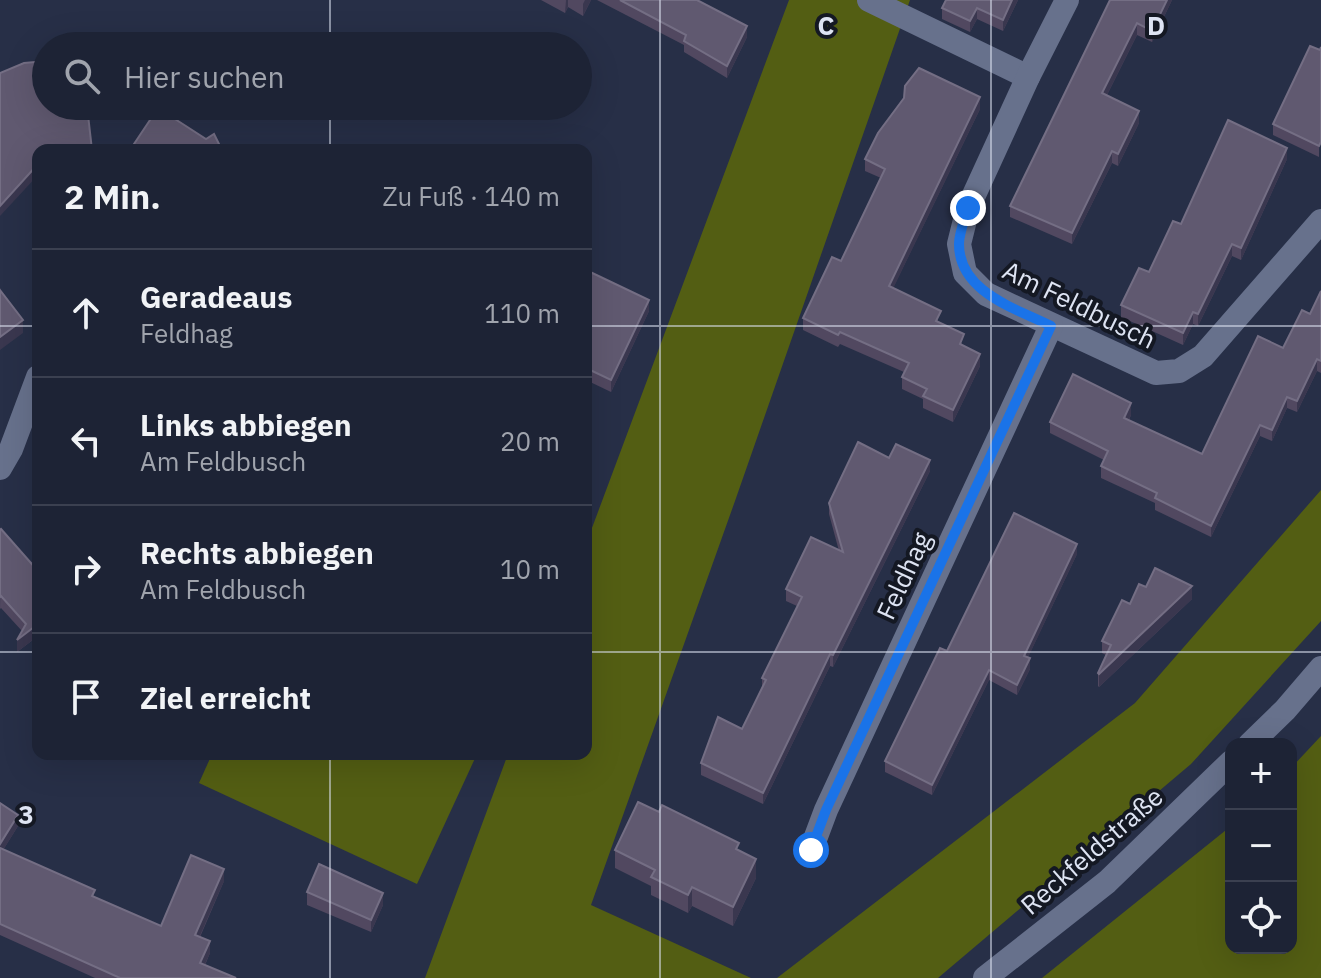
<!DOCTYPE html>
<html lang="de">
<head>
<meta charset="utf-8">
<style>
	:root { --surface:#1d2335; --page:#2a2f41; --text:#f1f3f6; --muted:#a0a4ad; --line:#3b4050 }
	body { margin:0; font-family:"IBM Plex Sans",sans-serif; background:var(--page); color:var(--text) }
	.controls { position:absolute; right:24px; bottom:24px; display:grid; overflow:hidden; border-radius:16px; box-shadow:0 8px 32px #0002 }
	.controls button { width:72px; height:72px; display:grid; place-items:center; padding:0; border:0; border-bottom:2px solid var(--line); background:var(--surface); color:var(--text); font:40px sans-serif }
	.stop { position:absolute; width:24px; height:24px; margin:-18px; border:6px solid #1a73e8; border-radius:50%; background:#fff }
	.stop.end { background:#1a73e8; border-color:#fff; box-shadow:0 2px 8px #0008 }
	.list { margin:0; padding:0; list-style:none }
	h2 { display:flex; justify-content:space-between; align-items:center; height:104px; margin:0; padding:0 32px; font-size:34px }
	h2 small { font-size:26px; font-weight:400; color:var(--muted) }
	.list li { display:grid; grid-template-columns:52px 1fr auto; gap:24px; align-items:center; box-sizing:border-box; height:128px; padding:0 32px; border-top:2px solid var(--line) }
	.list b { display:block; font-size:30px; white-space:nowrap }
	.list p { margin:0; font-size:26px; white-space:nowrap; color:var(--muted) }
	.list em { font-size:26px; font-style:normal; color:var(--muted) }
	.icon { flex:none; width:44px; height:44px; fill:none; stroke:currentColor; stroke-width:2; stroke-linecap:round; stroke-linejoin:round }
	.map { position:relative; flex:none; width:1321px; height:978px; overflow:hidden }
	.search { position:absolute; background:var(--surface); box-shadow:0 8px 32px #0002; left:32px; top:32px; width:560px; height:88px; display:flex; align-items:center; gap:20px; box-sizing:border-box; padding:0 28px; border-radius:44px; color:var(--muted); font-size:30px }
	.panel { position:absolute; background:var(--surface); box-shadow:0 8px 32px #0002; left:32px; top:144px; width:560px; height:616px; border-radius:16px }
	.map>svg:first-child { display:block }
	.green { fill:#535e13 }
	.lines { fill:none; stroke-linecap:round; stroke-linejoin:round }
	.minor { stroke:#67718c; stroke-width:24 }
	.wall { fill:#514860 }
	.shaded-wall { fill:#3a374f }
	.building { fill:#605970; stroke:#746e84; stroke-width:2 }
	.route { stroke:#1a73e8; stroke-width:10 }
	.grid { fill:none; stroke:#dee4f3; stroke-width:2; stroke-opacity:0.55 }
	.labels { text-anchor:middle; stroke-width:8; stroke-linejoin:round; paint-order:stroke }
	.street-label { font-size:26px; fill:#dee4f3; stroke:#141823 }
	.grid-label { font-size:26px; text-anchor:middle; font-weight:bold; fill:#dee4f3; stroke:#141823; stroke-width:8; stroke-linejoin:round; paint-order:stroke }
</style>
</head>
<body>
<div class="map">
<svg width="1321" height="978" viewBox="0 0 1321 978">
	<rect width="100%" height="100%" fill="#272f47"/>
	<g class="green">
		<polygon points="789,0 910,0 735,501 591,905 751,978 425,978 508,754 586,754 586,544"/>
		<polygon points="1321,490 1321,621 1191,764 938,978 777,978 1135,703"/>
		<polygon points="1321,736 1321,978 1042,978 1231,826 1231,948 1291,948 1291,768"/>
		<polygon points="212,754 477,754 417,884 199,783"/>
	</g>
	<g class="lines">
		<g class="minor">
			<polyline points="869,0 1028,77"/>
			<polyline points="1067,0 1028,77 968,208 959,244 965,273 986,294 1156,373 1179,371 1203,356 1321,221"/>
			<polyline points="0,468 11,449 38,377"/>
			<polyline points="1250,744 1285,710 1321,668"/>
			<polyline points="811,850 826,810 1051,326"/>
			<polyline points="985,978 1107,882 1231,762"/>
		</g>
	</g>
	<g class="wall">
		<polygon points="541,0 591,0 583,16 568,7 565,13"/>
		<polygon points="597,0 697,0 747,37 727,78 684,52 684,45"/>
		<polygon points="946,0 1018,0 1003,31 977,19 970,32 942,19 942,8"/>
		<polygon points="1110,0 1172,0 1152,42 1137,35 1107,95 1139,123 1118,166 1112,163 1072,244 1010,217 1010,206"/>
		<polygon points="1320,50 1319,157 1273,135 1273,124"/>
		<polygon points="980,109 893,288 941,323 964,346 980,366 953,422 923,408 923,399 902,389 902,377 904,372 840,344 838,347 803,330 803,318 841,261 881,178 865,171 865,159"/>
		<polygon points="1287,159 1241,260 1232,256 1198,326 1193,324 1183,345 1121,317 1121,305 1149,272 1181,224"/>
		<polygon points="586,270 649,311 611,392 586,380"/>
		<polygon points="1321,291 1321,373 1317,371 1297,412 1287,408 1272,441 1260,436 1211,537 1155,510 1155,503 1101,478 1101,466 1104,460 1050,433 1050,422 1131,415 1129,420 1202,454 1310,314"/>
		<polygon points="889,458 930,471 833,667 830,666 763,804 701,775 701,763 742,729 762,687 762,678 797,606 786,601 786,589 839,551 829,514 829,503"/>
		<polygon points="1,529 38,571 38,636 17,652 22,631 1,608 0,609"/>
		<polygon points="1077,554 1028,657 1030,669 1017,695 989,680 932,795 885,772 885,761 947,651"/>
		<polygon points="1146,587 1192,599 1099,687 1098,686 1098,673 1106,655 1102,653 1102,641 1130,604"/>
		<polygon points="0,803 18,826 3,850 95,898 161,926 224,881 200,937 210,953 205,965 236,978 95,978 0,935"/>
		<polygon points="615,850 739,851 756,878 733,926 692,906 688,913 651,895 651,886 615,868"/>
		<polygon points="307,892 383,905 371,932 307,905"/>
	</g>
	<g class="shaded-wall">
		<polygon points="566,0 568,0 568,7 565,13"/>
		<polygon points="585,0 591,0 583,16 583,4"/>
		<polygon points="1012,0 1018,0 1003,31 1003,20"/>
		<polygon points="1167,0 1172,0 1152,42 1152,31"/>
		<polygon points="977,8 977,19 970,32 970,21"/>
		<polygon points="1137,23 1137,35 1102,105 1102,93"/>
		<polygon points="747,26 747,37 727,78 727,66"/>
		<polygon points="980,97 980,109 889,297 889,286"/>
		<polygon points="1139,111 1139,123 1118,166 1118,154"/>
		<polygon points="1287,148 1287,159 1241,260 1241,248"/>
		<polygon points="1112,151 1112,163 1072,244 1072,233"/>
		<polygon points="38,164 38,175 0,216 0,206"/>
		<polygon points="1232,244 1232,256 1198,326 1198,314"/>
		<polygon points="649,300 649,311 611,392 611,380"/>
		<polygon points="1193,312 1193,324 1183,345 1183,333"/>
		<polygon points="23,320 23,333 0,350 0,337"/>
		<polygon points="980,354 980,366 953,422 953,410"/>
		<polygon points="1317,359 1317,371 1297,412 1297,401"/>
		<polygon points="1287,397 1287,408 1272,441 1272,430"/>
		<polygon points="1131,403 1131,415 1124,429 1124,418"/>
		<polygon points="1260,425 1260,436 1211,537 1211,526"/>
		<polygon points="930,460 930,471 833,667 833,655"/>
		<polygon points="1077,544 1077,554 1024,666 1024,656"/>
		<polygon points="1192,586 1192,599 1099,687 1099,674"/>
		<polygon points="38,624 38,636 17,652 17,640"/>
		<polygon points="830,654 830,666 763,804 763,793"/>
		<polygon points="1030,658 1030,669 1017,695 1017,685"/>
		<polygon points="989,670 989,680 932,795 932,785"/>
		<polygon points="18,815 18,826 0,855 0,844"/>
		<polygon points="756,859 756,878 733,926 733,907"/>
		<polygon points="224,869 224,881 195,947 195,935"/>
		<polygon points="692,887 692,906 688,913 688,895"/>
		<polygon points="383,893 383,905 371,932 371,920"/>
		<polygon points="210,941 210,953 200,975 200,963"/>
	</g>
	<g class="building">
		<polygon points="620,0 697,0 747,26 727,66 684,41 686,35"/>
		<polygon points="946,0 1012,0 1003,20 977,8 970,21 942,8"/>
		<polygon points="1110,0 1167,0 1152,31 1137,23 1102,93 1139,111 1118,154 1112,151 1072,233 1010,206"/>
		<polygon points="1310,46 1320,50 1321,47 1321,142 1319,146 1273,124"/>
		<polygon points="46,61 46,106 87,106 92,150 38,150 38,164 0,206 0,73 24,63"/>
		<polygon points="919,68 980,97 889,286 941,311 936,321 964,334 960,344 980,354 953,410 923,396 927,389 902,377 909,363 840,332 838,335 803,318 832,257 841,261 885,169 865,159 878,133 904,98 905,86"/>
		<polygon points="158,108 206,139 214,134 222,150 130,150"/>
		<polygon points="1228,120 1287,148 1241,248 1232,244 1198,314 1193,312 1183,333 1121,305 1139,268 1149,272 1173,221 1181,224"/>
		<polygon points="586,270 649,300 611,380 586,368"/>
		<polygon points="0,290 23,320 0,337"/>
		<polygon points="1321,291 1321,361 1317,359 1297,401 1287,397 1272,430 1260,425 1211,526 1155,498 1157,493 1101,466 1108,451 1050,422 1073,374 1131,403 1124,418 1202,454 1258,336 1283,348 1302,310 1310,314"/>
		<polygon points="858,442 889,458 896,444 930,460 833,655 830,654 763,793 701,763 718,717 742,729 766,680 762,678 802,597 786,589 811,537 843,552 829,503"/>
		<polygon points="1014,513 1077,544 1024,656 1030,658 1017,685 989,670 932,785 885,761 940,648 947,651"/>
		<polygon points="1,529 38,571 38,624 17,640 26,624 1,596 0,597 0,530"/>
		<polygon points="1155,568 1192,586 1099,674 1098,673 1111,645 1102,641 1122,600 1130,604 1139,584 1146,587"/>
		<polygon points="638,802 659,812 662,805 739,843 736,849 756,859 733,907 692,887 688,895 651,877 655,870 615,850"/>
		<polygon points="0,803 18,815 0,844"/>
		<polygon points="0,848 95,890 92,896 161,926 191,855 224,869 195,935 210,941 200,963 236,978 120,978 0,924"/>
		<polygon points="319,864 383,893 371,920 307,892"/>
	</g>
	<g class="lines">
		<path class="route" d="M811 850 826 810 1051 326C1015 308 959 292 959 244 959 233 965 219 968 208"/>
	</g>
	<path class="grid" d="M330 0V46M660 0V978M991 0V978M330 106V150M0 326H38M586 326H1321M0 652H38M586 652H1321M330 754V978"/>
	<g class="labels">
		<g class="street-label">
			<text transform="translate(1079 305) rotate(26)" y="9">Am Feldbusch</text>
			<text transform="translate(904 576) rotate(-65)" y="9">Feldhag</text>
			<text transform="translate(1092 851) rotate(-41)" y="9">Reckfeldstraße</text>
		</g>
	</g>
	<g class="grid-label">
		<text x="826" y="35">C</text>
		<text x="1156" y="35">D</text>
		<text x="26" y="824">3</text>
	</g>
</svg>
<div class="controls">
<button>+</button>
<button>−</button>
<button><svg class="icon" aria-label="locate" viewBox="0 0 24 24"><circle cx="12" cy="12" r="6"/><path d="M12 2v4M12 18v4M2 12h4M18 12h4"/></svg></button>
</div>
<div class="stop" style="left:811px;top:850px"></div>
<div class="stop end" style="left:968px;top:208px"></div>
<div class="search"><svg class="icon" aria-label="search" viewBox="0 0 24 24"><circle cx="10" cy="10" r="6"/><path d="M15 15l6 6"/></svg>Hier suchen</div>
<section class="panel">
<h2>2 Min.<small>Zu Fuß · 140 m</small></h2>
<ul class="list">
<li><svg class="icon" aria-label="ahead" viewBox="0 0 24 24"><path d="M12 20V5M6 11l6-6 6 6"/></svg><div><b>Geradeaus</b><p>Feldhag</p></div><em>110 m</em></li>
<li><svg class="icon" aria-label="left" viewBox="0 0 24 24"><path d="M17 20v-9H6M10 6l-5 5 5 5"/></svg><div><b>Links abbiegen</b><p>Am Feldbusch</p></div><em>20 m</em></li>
<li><svg class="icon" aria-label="right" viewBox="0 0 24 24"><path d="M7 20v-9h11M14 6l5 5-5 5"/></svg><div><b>Rechts abbiegen</b><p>Am Feldbusch</p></div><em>10 m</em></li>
<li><svg class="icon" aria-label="arrive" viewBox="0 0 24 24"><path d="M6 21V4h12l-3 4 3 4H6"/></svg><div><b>Ziel erreicht</b></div></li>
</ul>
</section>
</div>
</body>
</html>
